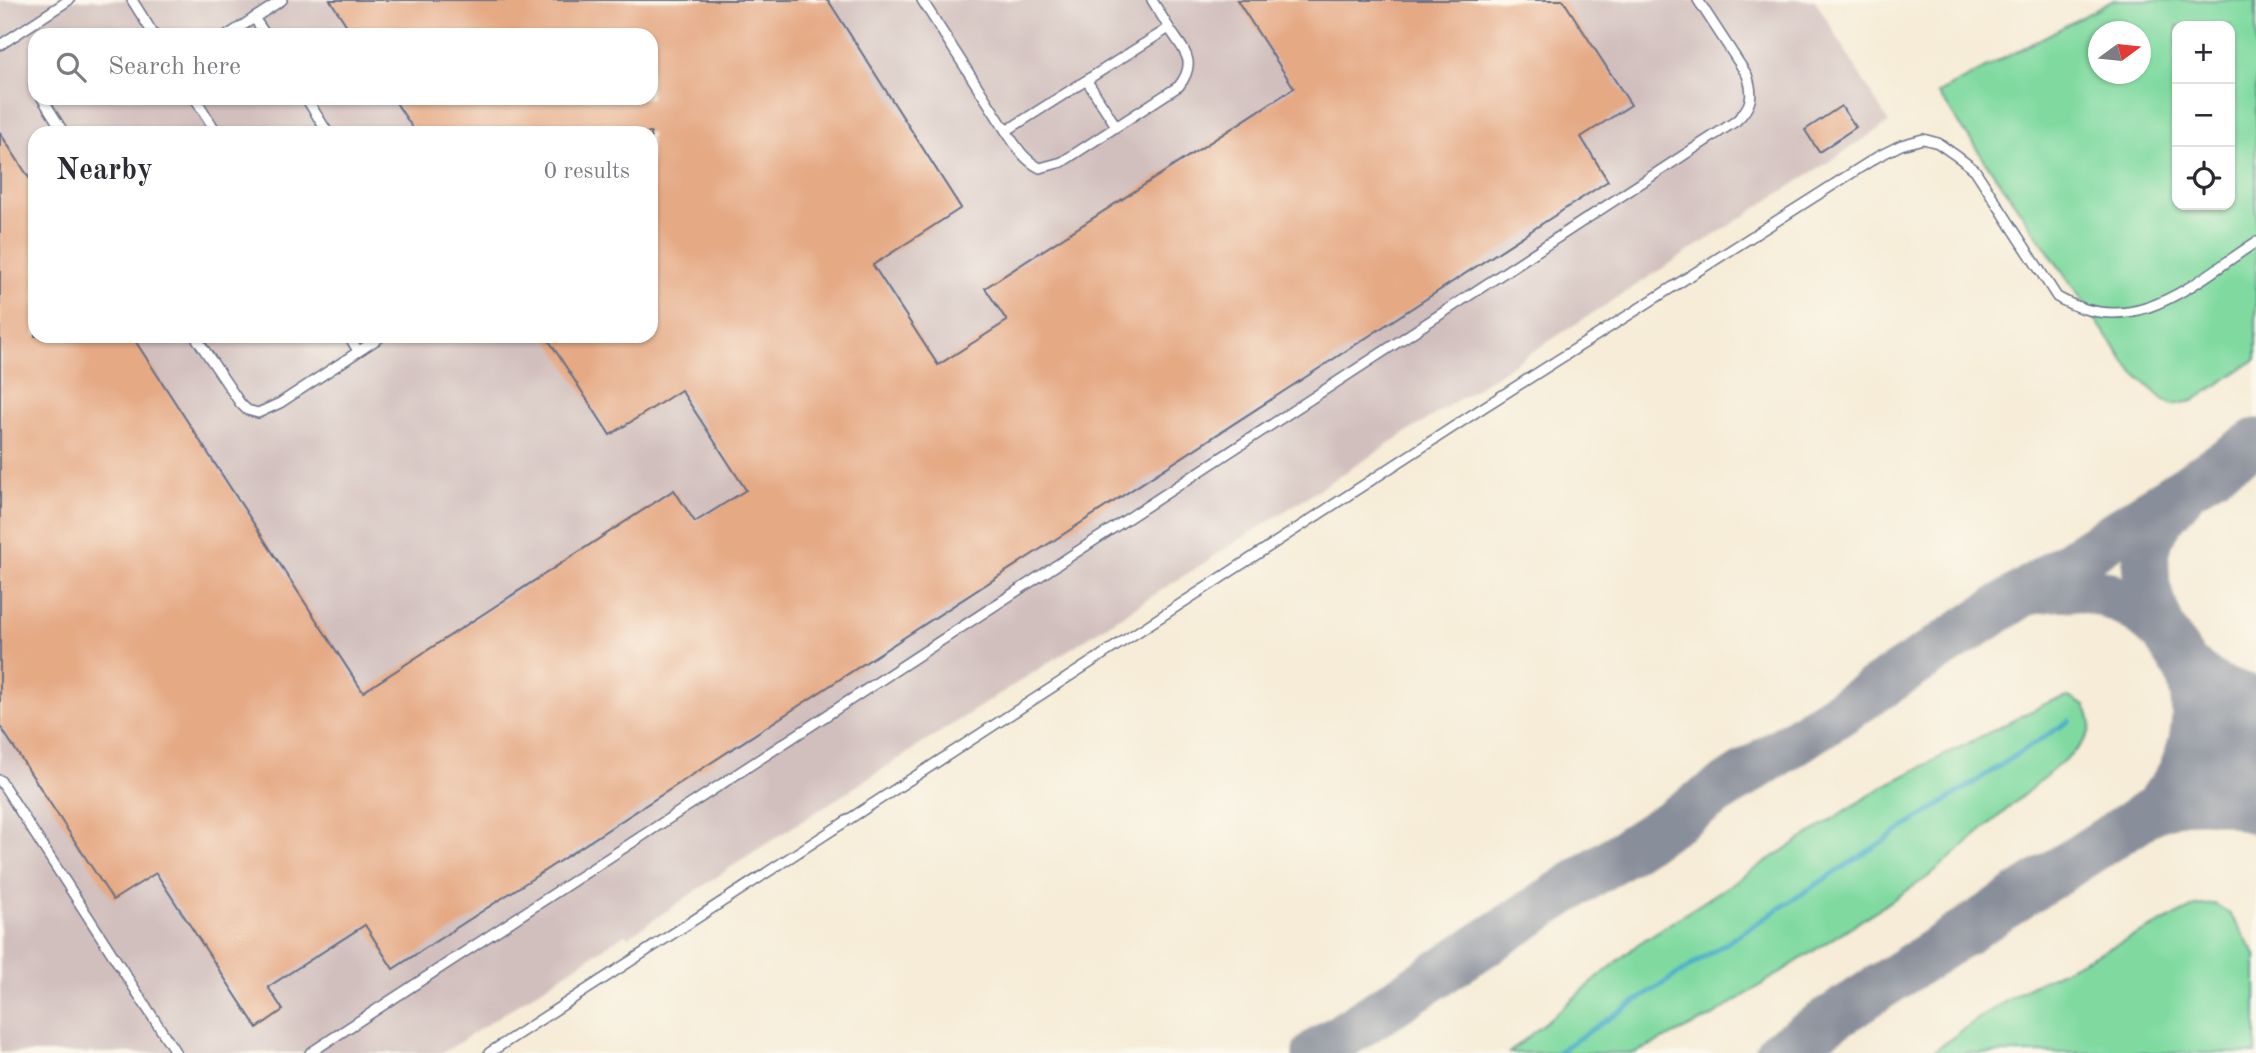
<!DOCTYPE html>
<html lang="en">
<head>
<meta charset="utf-8">
<style>
	:root { --surface:#fff; --page:#f2f2f3; --text:#2b2b33; --muted:#7c7c81; --line:#e1e1e2 }
	body { margin:0; font-family:"Old Standard TT",serif; background:var(--page); color:var(--text) }
	.controls { position:absolute; right:21px; top:21px; display:grid; overflow:hidden; border-radius:14px; box-shadow:0 2px 5px #0004 }
	.controls button { width:63px; height:63px; display:grid; place-items:center; padding:0; border:0; border-bottom:2px solid var(--line); background:var(--surface); color:var(--text); font:35px sans-serif }
	.compass { position:absolute; left:2088px; top:21px; width:63px; height:63px; border-radius:50%; background:var(--surface); box-shadow:0 2px 5px #0004; rotate:75deg }
	.list { margin:0; padding:0; list-style:none }
	h2 { display:flex; justify-content:space-between; align-items:center; height:91px; margin:0; padding:0 28px; font-size:30px }
	h2 small { font-size:23px; font-weight:400; color:var(--muted) }
	.icon { flex:none; width:38px; height:38px; fill:none; stroke:currentColor; stroke-width:2; stroke-linecap:round; stroke-linejoin:round }
	.map { position:relative; flex:none; width:2256px; height:1053px; overflow:hidden }
	.search { position:absolute; background:var(--surface); box-shadow:0 2px 5px #0004; left:28px; top:28px; width:630px; height:77px; display:flex; align-items:center; gap:18px; box-sizing:border-box; padding:0 24px; border-radius:21px; color:var(--muted); font-size:26px }
	.panel { position:absolute; background:var(--surface); box-shadow:0 2px 5px #0004; left:28px; top:126px; width:630px; height:217px; border-radius:21px }
	.map>svg:first-child { display:block }
	.industrial { fill:#d1bfbd; fill-rule:evenodd }
	.green { fill:#80daa0; stroke:#4e847f; stroke-width:2; fill-rule:evenodd }
	.lines { fill:none; stroke-linecap:round; stroke-linejoin:round }
	.stream { stroke:#4bafca; stroke-width:5 }
	.taxiway { stroke:#888e9a; stroke-width:47 }
	.building { fill:#e5a984 }
	.service-casing { stroke:#687188; stroke-width:12 }
	.service { stroke:#fff; stroke-width:9 }
</style>
</head>
<body>
<div class="map">
<svg width="2256" height="1053" viewBox="0 0 2256 1053">
	<rect width="100%" height="100%" fill="#fbf7ec"/>
	<filter id="ink" filterUnits="userSpaceOnUse"><feTurbulence type="fractalNoise" baseFrequency=".0143" numOctaves="2"/><feDisplacementMap in="SourceGraphic" scale="14" xChannelSelector="R" yChannelSelector="G"/><feConvolveMatrix kernelMatrix="1 2 1 2 8 2 1 2 1" color-interpolation-filters="sRGB"/></filter>
	<filter id="wash" filterUnits="userSpaceOnUse"><feTurbulence type="fractalNoise" baseFrequency=".00686" numOctaves="4" result="noise"/><feDisplacementMap in="SourceGraphic" scale="28" xChannelSelector="R" yChannelSelector="G"/><feGaussianBlur stdDeviation="1.57" result="paint"/><feColorMatrix in="noise" values="0 0 0 0 0 0 0 0 0 0 0 0 0 0 0 0 0 1.4 0 .05"/><feComposite in="paint" operator="in"/></filter>
	<g filter="url(#wash)">
		<rect width="100%" height="100%" fill="#f6ecd7"/>
		<path class="industrial" d="M0 0H1815L1889 123 749 855 643 927 628 937 625 934 443 1053H0ZM35 35H651V98H35ZM35 133H651V336H35Z"/>
		<g class="green">
			<path d="M2114 0H2256V359L2193 401 2172 405 2159 396 2130 369 1938 93ZM2177 26H2230V205H2177ZM2098 32H2140V74H2098Z"/>
			<path d="M2069 697 2085 706C2095 724 2091 735 2077 749L1928 877 1711 1017 1635 1053H1509L1638 944 1884 786 2051 701Z"/>
			<polygon points="2215,904 2230,914 2256,955 2256,1053 1931,1053 1982,1016 2029,987 2196,906"/>
		</g>
		<g class="lines">
			<polyline class="stream" points="1556,1053 2069,721"/>
			<g class="taxiway">
				<path d="M2179 498C2171 507 2161 517 2155 528 2136 562 2150 600 2164 633L2256 773"/>
				<path d="M2029 592C2081 579 2127 595 2164 633"/>
				<polyline points="2192,670 2216,687 2256,700"/>
				<path d="M2160 802C2193 767 2203 717 2188 672"/>
				<path d="M2163 806C2193 795 2226 798 2256 811"/>
				<polyline points="1316,1053 2256,442"/>
				<polyline points="1778,1053 2256,743"/>
			</g>
		</g>
		<g id="blocks">
			<g class="building">
				<polygon points="330,0 828,0 961,208 873,265 938,365 1007,321 985,288 1294,88 1237,0 1563,0 1631,105 1581,137 1608,181 393,969 365,925 268,987 283,1010 257,1028 156,873 113,900 0,726 0,133 35,187 35,336 132,336 363,692 674,490 695,522 746,490 681,390 610,435 546,336 651,336 651,133 416,133 393,98 651,98 651,35 353,35"/>
				<polygon points="1841,106 1856,127 1819,152 1805,130"/>
			</g>
		</g>
	</g>
	<g filter="url(#ink)">
		<use href="#blocks" fill-opacity="0" stroke="#687188" stroke-width="2"/>
		<g class="lines">
			<g class="service-casing">
				<g id="service">
					<polyline points="132,0 154,35"/>
					<polyline points="922,0 1006,131 1169,28 1152,0"/>
					<polyline points="254,18 266,35"/>
					<polyline points="228,35 282,0"/>
					<polyline points="0,45 69,0"/>
					<polyline points="1087,81 1116,126"/>
					<polyline points="34,86 35,87"/>
					<polyline points="42,98 64,133"/>
					<polyline points="195,98 217,133"/>
					<polyline points="306,98 328,133"/>
					<path d="M1006 131C1016 146 1024 160 1040 168L1062 162 1179 86C1198 61 1184 51 1169 28"/>
					<polyline points="195,336 240,403 247,410 258,413 280,403 382,336"/>
					<polyline points="349,336 358,351"/>
					<polyline points="0,780 176,1053"/>
					<path d="M310 1053 1736 121C1752 106 1754 95 1747 75L1698 0"/>
					<path d="M489 1053 1484 407 1877 157 1901 145 1923 139 1938 143 1958 157 1975 170 2057 297C2135 342 2193 283 2256 242"/>
				</g>
			</g>
			<use href="#service" class="service"/>
		</g>
	</g>
</svg>
<div class="controls">
<button>+</button>
<button>−</button>
<button><svg class="icon" aria-label="locate" viewBox="0 0 24 24"><circle cx="12" cy="12" r="6"/><path d="M12 2v4M12 18v4M2 12h4M18 12h4"/></svg></button>
</div>
<svg class="compass" viewBox="-18 -18 36 36"><path d="M0-13l5 13h-10z" fill="#e53935"/><path d="M0 13l5-13h-10z" fill="#7c7c81"/></svg>
<div class="search"><svg class="icon" aria-label="search" viewBox="0 0 24 24"><circle cx="10" cy="10" r="6"/><path d="M15 15l6 6"/></svg>Search here</div>
<section class="panel">
<h2>Nearby<small>0 results</small></h2>
<ul class="list">
</ul>
</section>
</div>
</body>
</html>
